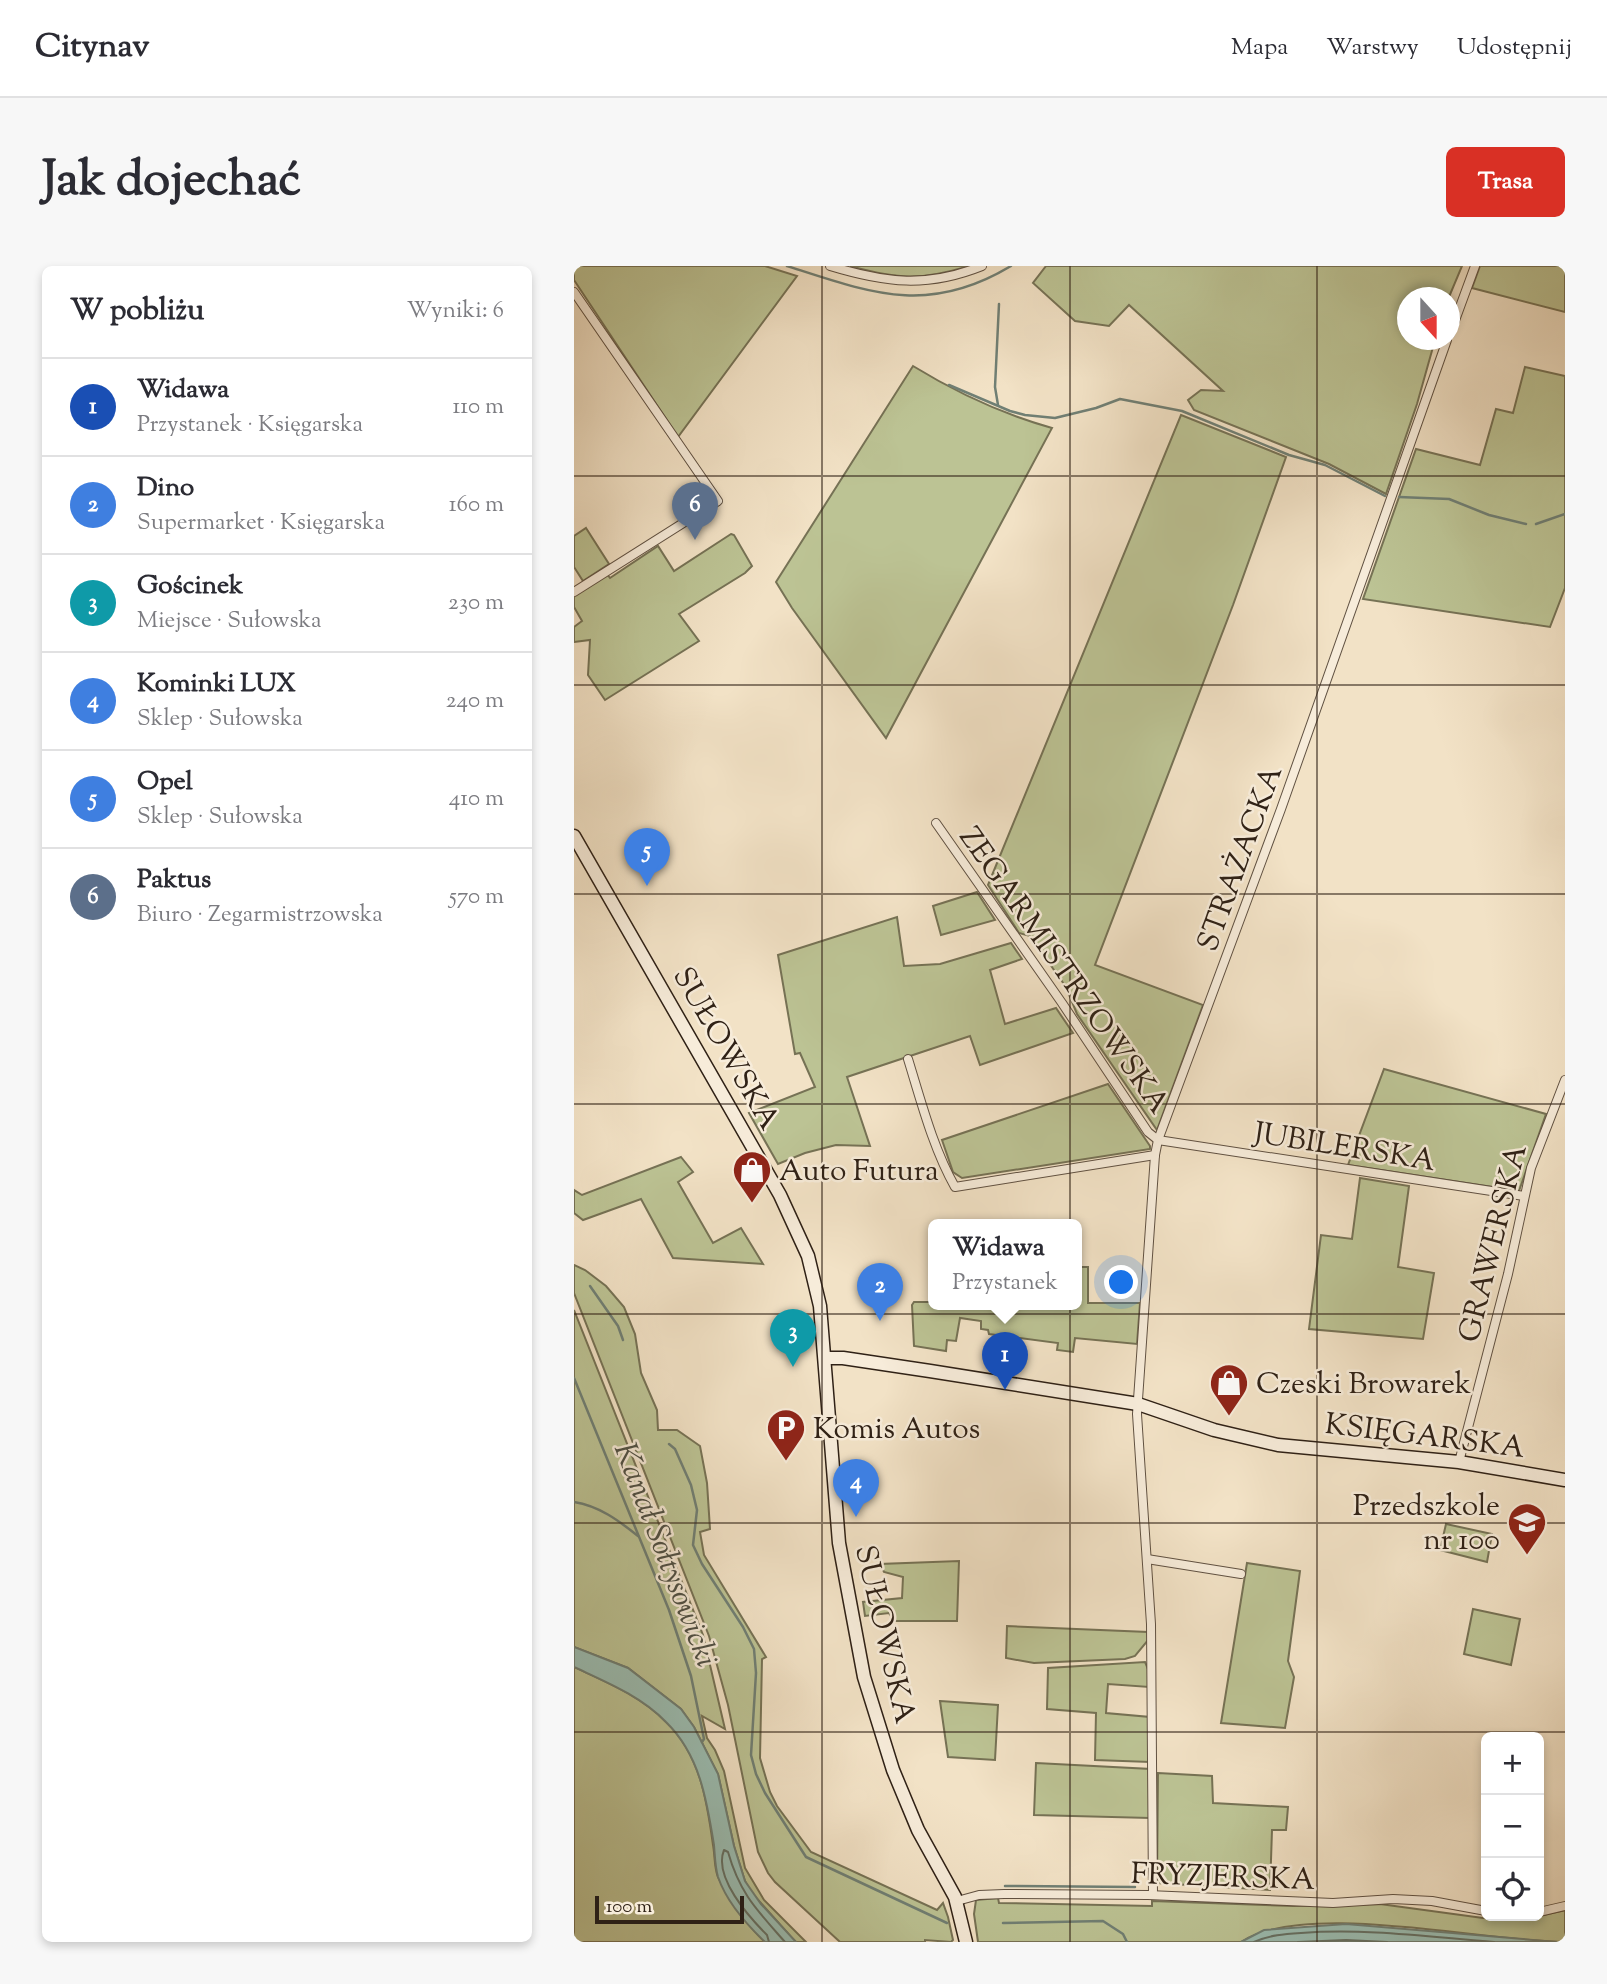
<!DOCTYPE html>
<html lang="pl">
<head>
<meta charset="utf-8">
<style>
	:root { --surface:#fff; --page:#f7f7f7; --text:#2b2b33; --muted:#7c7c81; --line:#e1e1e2; --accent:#d93025 }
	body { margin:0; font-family:"Sorts Mill Goudy",serif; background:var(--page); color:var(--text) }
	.controls { position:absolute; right:21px; bottom:21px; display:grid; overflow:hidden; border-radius:10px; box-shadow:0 4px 10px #0003 }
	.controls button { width:63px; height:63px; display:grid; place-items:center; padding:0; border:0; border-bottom:2px solid var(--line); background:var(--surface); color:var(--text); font:35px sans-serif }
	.compass { position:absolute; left:823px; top:21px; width:63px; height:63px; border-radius:50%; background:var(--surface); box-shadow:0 4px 10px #0003; rotate:159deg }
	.scale { position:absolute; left:21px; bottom:18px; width:149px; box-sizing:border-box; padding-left:7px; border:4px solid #2f2116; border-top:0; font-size:19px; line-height:24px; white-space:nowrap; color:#2f2116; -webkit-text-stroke:5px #f7ecda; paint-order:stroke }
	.you { position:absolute; left:548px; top:1017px; width:24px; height:24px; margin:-18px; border:5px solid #fff; border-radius:50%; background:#1a73e8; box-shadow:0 0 0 10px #1a73e833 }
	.badge { display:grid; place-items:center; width:46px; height:46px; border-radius:50%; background:var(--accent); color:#fff; font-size:23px; font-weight:700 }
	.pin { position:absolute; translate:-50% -58px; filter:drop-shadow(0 2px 4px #0008) }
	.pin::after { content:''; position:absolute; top:37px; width:24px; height:21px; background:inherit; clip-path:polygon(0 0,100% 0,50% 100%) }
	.popup { position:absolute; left:354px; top:953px; width:154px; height:91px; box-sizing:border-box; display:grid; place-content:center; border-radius:10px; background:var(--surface); filter:drop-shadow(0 2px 5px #0005); font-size:23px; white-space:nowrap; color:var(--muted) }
	.popup b { font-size:26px; color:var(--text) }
	.popup::after { content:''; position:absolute; left:50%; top:100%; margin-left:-14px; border:14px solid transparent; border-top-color:var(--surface) }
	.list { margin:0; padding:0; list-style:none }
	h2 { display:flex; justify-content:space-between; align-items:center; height:91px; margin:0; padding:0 28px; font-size:30px }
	h2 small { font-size:23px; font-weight:400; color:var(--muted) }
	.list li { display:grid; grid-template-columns:46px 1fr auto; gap:21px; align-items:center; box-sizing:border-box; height:98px; padding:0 28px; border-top:2px solid var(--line) }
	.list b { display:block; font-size:26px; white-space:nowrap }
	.list p { margin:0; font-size:23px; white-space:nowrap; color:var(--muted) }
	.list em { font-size:23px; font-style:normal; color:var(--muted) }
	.icon { flex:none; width:38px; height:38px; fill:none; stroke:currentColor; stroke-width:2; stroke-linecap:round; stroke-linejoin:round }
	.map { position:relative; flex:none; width:991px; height:1676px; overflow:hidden; border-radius:10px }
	header { display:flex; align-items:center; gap:42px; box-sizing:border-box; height:98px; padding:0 35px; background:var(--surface); border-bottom:2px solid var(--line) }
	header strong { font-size:33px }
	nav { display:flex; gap:38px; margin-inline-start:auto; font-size:24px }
	.intro { display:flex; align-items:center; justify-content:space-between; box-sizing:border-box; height:168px; padding:0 42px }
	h1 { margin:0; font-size:49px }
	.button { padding:18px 32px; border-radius:10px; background:var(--accent); color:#fff; font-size:24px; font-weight:700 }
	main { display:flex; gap:42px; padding:0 42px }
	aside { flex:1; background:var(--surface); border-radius:10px; box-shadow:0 4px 10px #0003 }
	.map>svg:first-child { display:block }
	.green { fill:#bcc394; stroke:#767255; stroke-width:2 }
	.water { fill:#9bbeb3; stroke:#707f74; stroke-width:2 }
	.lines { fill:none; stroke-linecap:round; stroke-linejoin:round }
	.shore { stroke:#657064; stroke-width:2 }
	.stream { stroke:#707f74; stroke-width:2.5 }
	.street-casing { stroke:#605142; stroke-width:10 }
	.secondary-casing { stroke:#2f2116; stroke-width:15 }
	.street { stroke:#f7ecda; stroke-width:8 }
	.secondary { stroke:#f7ecda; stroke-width:12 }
	.grid { fill:none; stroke:#2f2116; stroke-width:2; stroke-opacity:0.55 }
	.labels { text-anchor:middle; stroke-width:5; stroke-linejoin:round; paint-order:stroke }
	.street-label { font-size:30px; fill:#2f2116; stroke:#f7ecda }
	.poi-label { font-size:30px; fill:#2f2116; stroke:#f7ecda; text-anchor:start }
	.water-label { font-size:32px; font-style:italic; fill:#4f5045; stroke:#f7ecda }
</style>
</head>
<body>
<header>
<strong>Citynav</strong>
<nav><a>Mapa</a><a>Warstwy</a><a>Udostępnij</a></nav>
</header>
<div class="intro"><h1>Jak dojechać</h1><a class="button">Trasa</a></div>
<main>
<aside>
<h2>W pobliżu<small>Wyniki: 6</small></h2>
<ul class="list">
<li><span class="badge" style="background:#1a4fb4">1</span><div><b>Widawa</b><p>Przystanek · Księgarska</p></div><em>110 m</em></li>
<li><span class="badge" style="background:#3f7fe0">2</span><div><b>Dino</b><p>Supermarket · Księgarska</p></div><em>160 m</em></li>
<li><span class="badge" style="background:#0f9aa8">3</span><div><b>Gościnek</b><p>Miejsce · Sułowska</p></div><em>230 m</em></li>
<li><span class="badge" style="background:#3f7fe0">4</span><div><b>Kominki LUX</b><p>Sklep · Sułowska</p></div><em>240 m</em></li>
<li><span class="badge" style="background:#3f7fe0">5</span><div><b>Opel</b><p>Sklep · Sułowska</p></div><em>410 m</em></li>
<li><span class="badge" style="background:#5c6f8a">6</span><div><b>Paktus</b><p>Biuro · Zegarmistrzowska</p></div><em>570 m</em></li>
</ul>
</aside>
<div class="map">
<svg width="991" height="1676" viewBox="0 0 991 1676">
	<rect width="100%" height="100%" fill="#f2e2c6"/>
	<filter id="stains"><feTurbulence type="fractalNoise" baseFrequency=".00286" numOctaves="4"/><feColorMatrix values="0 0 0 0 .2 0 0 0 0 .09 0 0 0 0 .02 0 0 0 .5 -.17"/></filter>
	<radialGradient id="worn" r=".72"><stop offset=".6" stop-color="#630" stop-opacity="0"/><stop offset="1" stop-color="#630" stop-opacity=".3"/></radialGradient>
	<g class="green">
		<polygon points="0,0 191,0 223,10 104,171 0,14"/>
		<path d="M276 0H395C347 15 323 13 276 0Z"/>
		<polygon points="472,0 888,0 875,31 834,32 834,74 861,74 843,138 812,228 755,198 620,144 614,134 627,124 649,125 555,39 535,60 501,55 459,17"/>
		<polygon points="906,0 991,0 991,46 898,22"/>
		<path d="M339 100C383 127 428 148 478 162L312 472 218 342 202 316Z"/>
		<polygon points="951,101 991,110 991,322 976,361 789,333 842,183 906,199 922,143 939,147"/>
		<polygon points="607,149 712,191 659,339 521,699 629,739 583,864 503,748 492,721 456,670 445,667 414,619"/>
		<polygon points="12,262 35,298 9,315 0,301 0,270"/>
		<polygon points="157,268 160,269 178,300 171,307 105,348 125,375 31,434 14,409 16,374 0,376 0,361 8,355 0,341 0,330 33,308 36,312 84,280 100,305"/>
		<polygon points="403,626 421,654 367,669 359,640"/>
		<polygon points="323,651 330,700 366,698 437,677 448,693 416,704 431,758 482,742 499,767 406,799 396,770 273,811 296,880 262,879 231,887 204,898 175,847 241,821 226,787 221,788 204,689"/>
		<polygon points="810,803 972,848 945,925 774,899"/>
		<polygon points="534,818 576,880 576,883 388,912 379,906 368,874"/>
		<polygon points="107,891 119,906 104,916 139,977 167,962 189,998 99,992 67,933 9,954 0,947 0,924 8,929"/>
		<polygon points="786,912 835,920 824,1001 860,1007 849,1073 735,1063 747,969 778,973"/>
		<polygon points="0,999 11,1004 32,1020 50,1041 61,1068 67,1107 83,1144 84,1164 103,1164 126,1180 133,1217 136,1263 126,1266 130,1289 192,1391 188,1393 186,1492 196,1526 203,1540 237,1586 363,1644 369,1637 374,1651 379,1674 377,1676 351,1674 351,1676 266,1676 201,1616 194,1607 184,1586 154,1439 135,1370 0,1027"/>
		<polygon points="503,1001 514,1001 514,1037 566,1037 563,1078 501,1072 499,1086 483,1084 484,1077 415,1068 414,1064 407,1063 407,1055 386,1052 382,1075 373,1074 372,1085 340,1080 338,1039 340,1036 359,1036 359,1038 503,1038"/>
		<polygon points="0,1044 129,1369 151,1463 128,1450 133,1472 141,1484 150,1505 171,1602 190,1634 232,1676 222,1676 218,1672 177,1626 171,1615 160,1580 144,1508 120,1461 107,1443 54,1402 0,1381"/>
		<polygon points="872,1258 918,1268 913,1296 866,1284"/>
		<polygon points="385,1295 383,1355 320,1355 315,1347 291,1350 289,1336 328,1332 329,1311 310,1306 306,1298"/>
		<polygon points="673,1297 726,1305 714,1395 720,1411 711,1462 647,1457"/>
		<polygon points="899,1343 946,1353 937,1399 890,1388"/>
		<polygon points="433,1360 574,1366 575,1373 561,1390 551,1393 460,1397 432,1392"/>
		<polygon points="571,1396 574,1403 575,1421 534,1418 532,1447 576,1451 576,1496 521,1494 522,1447 473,1443 474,1402"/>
		<path d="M0 1401C32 1416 67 1430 92 1456 126 1488 133 1535 139 1579 141 1589 140 1602 144 1611 154 1632 174 1660 191 1676H0Z"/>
		<polygon points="366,1435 424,1439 421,1494 374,1491"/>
		<polygon points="462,1497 577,1503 576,1552 460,1549"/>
		<polygon points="584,1507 638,1510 639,1537 714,1541 712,1564 698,1564 696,1624 583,1617"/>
		<path d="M424 1632 425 1637 578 1640V1635L719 1640 806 1638 909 1652 954 1653 991 1644V1676C911 1676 732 1634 667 1676H404L400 1648 402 1634Z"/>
	</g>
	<g class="water">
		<path d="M0 1381 54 1402 107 1443 120 1461 144 1508 160 1580 171 1615 187 1638 222 1676H191C172 1658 153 1637 144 1611 141 1601 141 1590 140 1579 133 1535 126 1489 92 1456 67 1430 32 1416 0 1401Z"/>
		<polygon points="772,1658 983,1676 667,1676 690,1664"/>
	</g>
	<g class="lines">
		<g class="shore">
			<path d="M195 1676 193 1669C175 1651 139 1611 150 1584L154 1586C166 1628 183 1644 211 1676"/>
			<path d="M680 1676C695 1669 711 1668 727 1667 791 1662 856 1671 920 1676"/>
			<polyline points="724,1676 772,1674 813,1676"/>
		</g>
		<g class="stream">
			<path d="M213 0C297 27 354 50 437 0"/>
			<polyline points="375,119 436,145 451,149 481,152 522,142 546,133 608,145 715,189 751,199 811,230"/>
			<polyline points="424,139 421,121 425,38"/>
			<polyline points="825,231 875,233 915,249 952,258"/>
			<polyline points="962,258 991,248"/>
			<polyline points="16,1020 44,1060 49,1074"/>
			<polyline points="0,1112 95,1344 117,1410 130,1473 128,1476"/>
			<polyline points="95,1178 101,1183 117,1219 123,1244 119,1279 128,1298 169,1361 180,1383 182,1407 177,1489 182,1508 191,1527 232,1591 373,1657"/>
			<path d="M0 1236C25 1240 44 1254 64 1270"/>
			<polyline points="431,1620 561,1621"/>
			<polyline points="429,1657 529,1655 549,1668 553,1676"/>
		</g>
		<g class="street-casing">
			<g id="street">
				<path d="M256 0C312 17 353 22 408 0"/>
				<polyline points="0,26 144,235 0,326"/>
				<polyline points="876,68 901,0"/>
				<polyline points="362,557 488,737 574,866 584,874 950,930"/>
				<path d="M334 793C347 835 359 882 381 921L581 889"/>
				<polyline points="885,1196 934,1008 957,902 991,814"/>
				<polyline points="573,1293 667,1308"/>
				<polyline points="579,1629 577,1358 563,1148 581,889 584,874 707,543 873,74"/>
				<polyline points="383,1635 405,1629 430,1628 574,1629 759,1637 819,1633 858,1635 912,1645"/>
				<polyline points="965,1646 991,1640"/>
			</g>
		</g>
		<g class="secondary-casing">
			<g id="secondary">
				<polyline points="0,570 206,929 234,990 246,1040 265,1277 290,1411 319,1504 344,1564 381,1631 392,1676"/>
				<polyline points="251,1092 269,1092 356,1105 564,1138 640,1164 704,1179 885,1196 991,1214"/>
			</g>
		</g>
		<use href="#street" class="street"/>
		<use href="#secondary" class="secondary"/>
	</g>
	<path class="grid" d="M248 0V1676M496 0V1676M743 0V1676M0 210H991M0 419H991M0 628H991M0 838H991M0 1048H991M0 1257H991M0 1466H991"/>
	<defs>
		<g id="shop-pin" transform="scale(2.0125)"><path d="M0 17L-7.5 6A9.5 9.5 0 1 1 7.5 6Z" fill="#8f2418" stroke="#f7ecda"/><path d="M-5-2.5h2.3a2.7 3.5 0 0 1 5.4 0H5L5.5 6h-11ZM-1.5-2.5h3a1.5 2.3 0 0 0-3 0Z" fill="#fff"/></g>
		<g id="parking-pin" transform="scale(2.0125)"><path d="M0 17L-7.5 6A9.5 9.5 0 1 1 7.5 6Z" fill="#8f2418" stroke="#f7ecda"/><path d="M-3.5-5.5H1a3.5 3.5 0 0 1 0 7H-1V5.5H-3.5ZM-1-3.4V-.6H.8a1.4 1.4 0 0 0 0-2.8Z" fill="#fff"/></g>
		<g id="school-pin" transform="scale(2.0125)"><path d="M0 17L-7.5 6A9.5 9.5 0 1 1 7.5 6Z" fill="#8f2418" stroke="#f7ecda"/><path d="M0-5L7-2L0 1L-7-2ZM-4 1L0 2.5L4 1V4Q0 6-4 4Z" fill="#fff"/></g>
	</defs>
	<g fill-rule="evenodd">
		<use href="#shop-pin" x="178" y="904"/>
		<use href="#shop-pin" x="655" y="1117"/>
		<use href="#parking-pin" x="212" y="1162"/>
		<use href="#school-pin" x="953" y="1256"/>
	</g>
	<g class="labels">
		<g class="street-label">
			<text transform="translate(665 592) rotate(-70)" y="10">STRAŻACKA</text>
			<text transform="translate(491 704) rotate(55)" y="10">ZEGARMISTRZOWSKA</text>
			<text transform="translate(153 782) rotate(60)" y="10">SUŁOWSKA</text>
			<text transform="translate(771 880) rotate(9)" y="10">JUBILERSKA</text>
			<text transform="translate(918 977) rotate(-76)" y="10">GRAWERSKA</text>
			<text transform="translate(851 1169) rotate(7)" y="10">KSIĘGARSKA</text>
			<text transform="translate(312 1368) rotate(77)" y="10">SUŁOWSKA</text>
			<text transform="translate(649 1610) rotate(2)" y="10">FRYZJERSKA</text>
		</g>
		<g class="poi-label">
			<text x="205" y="914">Auto Futura</text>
			<text x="682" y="1127">Czeski Browarek</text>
			<text x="239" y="1172">Komis Autos</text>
			<text x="926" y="1249" text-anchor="end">Przedszkole<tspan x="926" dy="34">nr 100</tspan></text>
		</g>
		<g class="water-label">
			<text transform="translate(93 1288) rotate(69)" y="11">Kanał Sołtysowicki</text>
		</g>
	</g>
	<rect width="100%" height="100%" filter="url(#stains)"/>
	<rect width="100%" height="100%" fill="url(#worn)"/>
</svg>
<div class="controls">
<button>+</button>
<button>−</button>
<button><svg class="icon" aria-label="locate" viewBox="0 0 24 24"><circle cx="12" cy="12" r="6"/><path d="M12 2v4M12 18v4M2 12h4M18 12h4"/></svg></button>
</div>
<svg class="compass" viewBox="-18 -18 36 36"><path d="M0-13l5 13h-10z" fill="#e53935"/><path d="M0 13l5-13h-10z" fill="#7c7c81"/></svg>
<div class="scale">100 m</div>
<div class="you"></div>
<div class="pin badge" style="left:431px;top:1124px;background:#1a4fb4">1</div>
<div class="popup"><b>Widawa</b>Przystanek</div>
<div class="pin badge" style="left:306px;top:1055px;background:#3f7fe0">2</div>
<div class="pin badge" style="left:219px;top:1101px;background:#0f9aa8">3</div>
<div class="pin badge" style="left:282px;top:1251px;background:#3f7fe0">4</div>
<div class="pin badge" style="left:73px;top:620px;background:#3f7fe0">5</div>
<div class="pin badge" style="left:121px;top:274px;background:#5c6f8a">6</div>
</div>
</main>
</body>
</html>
